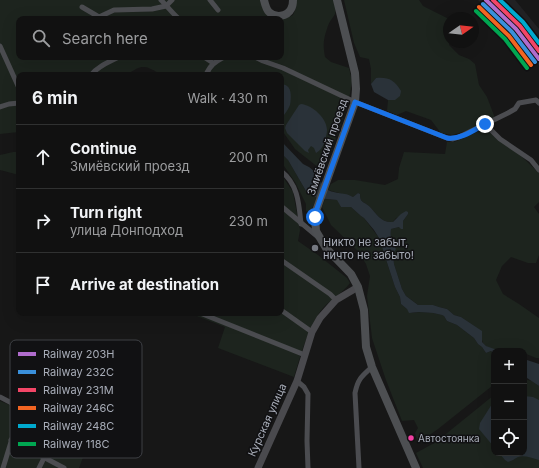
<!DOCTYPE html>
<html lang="en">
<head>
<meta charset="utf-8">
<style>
	:root { --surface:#111; --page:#1e1f1f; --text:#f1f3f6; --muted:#9c9d9f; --line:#303131 }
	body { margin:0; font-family:Inter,sans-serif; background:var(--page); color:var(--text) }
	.controls { position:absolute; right:12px; bottom:12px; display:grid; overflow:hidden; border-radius:8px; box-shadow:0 4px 16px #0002 }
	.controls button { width:36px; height:36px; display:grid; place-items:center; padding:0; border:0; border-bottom:1px solid var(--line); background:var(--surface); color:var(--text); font:20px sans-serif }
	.compass { position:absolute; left:443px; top:12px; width:36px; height:36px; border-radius:50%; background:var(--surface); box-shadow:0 4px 16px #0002; rotate:76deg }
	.stop { position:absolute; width:12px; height:12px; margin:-9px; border:3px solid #1a73e8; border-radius:50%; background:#fff }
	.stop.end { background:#1a73e8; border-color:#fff; box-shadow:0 1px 4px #0008 }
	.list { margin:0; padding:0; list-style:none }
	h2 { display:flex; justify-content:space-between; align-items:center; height:52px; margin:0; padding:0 16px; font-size:17px }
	h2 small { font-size:13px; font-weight:400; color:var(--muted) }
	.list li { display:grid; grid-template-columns:26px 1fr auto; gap:12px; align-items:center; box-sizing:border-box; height:64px; padding:0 16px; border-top:1px solid var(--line) }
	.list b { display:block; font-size:15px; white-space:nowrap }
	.list p { margin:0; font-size:13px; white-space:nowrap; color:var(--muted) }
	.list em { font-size:13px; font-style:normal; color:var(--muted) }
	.icon { flex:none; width:22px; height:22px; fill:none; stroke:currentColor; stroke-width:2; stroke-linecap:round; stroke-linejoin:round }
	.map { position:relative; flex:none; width:539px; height:468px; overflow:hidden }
	.search { position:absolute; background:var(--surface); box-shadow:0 4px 16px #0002; left:16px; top:16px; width:268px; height:44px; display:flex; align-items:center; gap:10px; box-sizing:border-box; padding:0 14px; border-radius:8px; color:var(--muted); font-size:15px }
	.panel { position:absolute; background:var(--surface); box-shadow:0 4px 16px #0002; left:16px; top:72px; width:268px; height:244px; border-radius:8px }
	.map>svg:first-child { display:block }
	.built { fill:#212123 }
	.green { fill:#1d241e; fill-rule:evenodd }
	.water { fill:#2a3239 }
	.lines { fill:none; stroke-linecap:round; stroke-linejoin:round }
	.street { stroke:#4b4c50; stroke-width:5 }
	.secondary { stroke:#4a4a4e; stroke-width:7 }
	.primary { stroke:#4d4f52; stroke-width:8 }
	.rail-1-casing { stroke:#111113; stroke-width:7 }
	.rail-2-casing { stroke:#111113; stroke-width:7 }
	.rail-3-casing { stroke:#111113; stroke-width:7 }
	.rail-4-casing { stroke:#111113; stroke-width:7 }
	.rail-5-casing { stroke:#111113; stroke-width:7 }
	.rail-6-casing { stroke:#111113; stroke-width:7 }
	.rail-1 { stroke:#b06ccc; stroke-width:4 }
	.rail-2 { stroke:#3a90db; stroke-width:4 }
	.rail-3 { stroke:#f34667; stroke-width:4 }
	.rail-4 { stroke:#f26522; stroke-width:4 }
	.rail-5 { stroke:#00a9ce; stroke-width:4 }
	.rail-6 { stroke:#00a651; stroke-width:4 }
	.route { stroke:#1a73e8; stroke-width:5 }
	.poi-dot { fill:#757880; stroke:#111113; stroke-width:1.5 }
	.bus-dot { fill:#f240a1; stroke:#111113; stroke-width:1.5 }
	.labels { text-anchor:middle; stroke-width:3; stroke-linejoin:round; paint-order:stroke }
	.bus-label { font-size:10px; fill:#a8adb8; stroke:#111113; text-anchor:start }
	.street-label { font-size:11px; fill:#a8adb8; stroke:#111113 }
	.poi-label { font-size:11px; fill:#a8adb8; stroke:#111113; text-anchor:start }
	.key { fill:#111113; stroke:#3e4045; stroke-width:1 }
	.key-label { font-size:11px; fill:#a8adb8 }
</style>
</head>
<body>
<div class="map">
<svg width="539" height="468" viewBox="0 0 539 468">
	<rect width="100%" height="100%" fill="#171717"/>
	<polygon class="built" points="478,0 515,0 516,1 539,29 539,65 510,30"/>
	<g class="green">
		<path d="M0 0H261L264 10 289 17 293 15 296 8V0H334C339 19 331 14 327 29 323 40 323 46 325 57L331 62 349 68 352 81 350 94 341 124 324 171 314 164 295 149 281 129V75H162C146 66 143 63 127 75H19V132L0 134ZM19 19H281V57H19Z"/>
		<polygon points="344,0 419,0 423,6 449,19 449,45 459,55 469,59 475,64 479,85 487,97 495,118 466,131 452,135 441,133 431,120 406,111 397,115 387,111 388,100 395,100 376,78 371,84 371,69 369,59 360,57 354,43"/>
		<path d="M486 128 521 156 539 173V202L534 207 539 214V255L536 263H528L511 257 502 266 496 280 503 294 519 304 539 318V358H536L524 353V351H520L517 350 516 351C507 351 489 351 484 344 481 341 482 335 481 331L461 317 454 315 447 309 439 307 433 305H418L406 296 402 289 394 264 393 254 395 249C391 242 390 237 391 229L399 227 403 225V221L408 214 396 218 393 222C381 223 377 214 369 206 363 201 360 203 360 194L358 193 353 197 328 190 331 184 338 180H355L385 185 398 179 399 168 404 152 445 154 447 142H454Z"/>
		<polygon points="13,152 19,152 19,175 0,170 0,155"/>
		<polygon points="281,153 288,160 306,191 317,198 310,213 306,211 306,204 295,182 284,166 281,163"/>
		<path d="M281 174 293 192 300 230 298 241 318 255 347 278 350 283C343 293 331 299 323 308 308 326 301 355 294 377L218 348 225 327 194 315 168 313H281Z"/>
		<polygon points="325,199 338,200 341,207 351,207 361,216 364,218 379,238 395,287 400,297 401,304 412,313 419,312 433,313 442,315 444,316 447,321 457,325 474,338 478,344 482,347 486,353 491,351 494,353 494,383 492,386 438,429 418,443 415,433 418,428 414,420 402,421 386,380 372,338 367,296 370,276 366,264 358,251 331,225 322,207"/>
		<polygon points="524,379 532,381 539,386 539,468 423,468 416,453 436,442 494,395 494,453 524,453"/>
		<polygon points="0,401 43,419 42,423 88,444 79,468 0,468"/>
	</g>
	<g class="water">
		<path d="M376 78C389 77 394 80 401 91L400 96 395 100H388L374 92 371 84Z"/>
		<path d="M281 85C283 85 285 84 287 86 292 89 291 100 290 105 288 110 284 115 281 119V98L283 95 281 91Z"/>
		<path d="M301 104C312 105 327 118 327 130 327 133 326 137 325 140 324 145 321 150 316 153L314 148 311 146 308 150 309 153 305 151 287 133 285 128 286 125 299 105Z"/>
		<path d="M281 141 303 164 309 167 315 172 317 178C322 181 323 187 328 190 335 194 345 192 353 197L358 193 360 194C360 203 363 201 369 206 377 214 381 223 393 222L401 214 406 211 408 212V214L403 221V229H401L399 227 391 229C390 237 391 242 396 249L393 254 394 264 402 289 406 296 418 305H433L439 307 447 309 454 315 461 317 482 331V342L486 346 500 351H494V353L491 351 486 353 482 347 478 344 474 338 457 325 447 321 444 316 442 315 433 313 419 312 409 313 407 309 401 304 400 297 395 287 379 238 374 230 364 218 361 216 351 207H341L337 200 317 198 306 191 288 160 281 153Z"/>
		<polygon points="524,359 539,364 539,386 524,376"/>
		<path d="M524 396 533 397 539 400V460C532 458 524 455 518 457 514 459 512 461 508 462L505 460 499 453H524Z"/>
		<polygon points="492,404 494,404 494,447 479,429 480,423"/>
	</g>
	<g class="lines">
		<g class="street">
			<path d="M161 0C167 6 172 13 179 19"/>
			<polyline points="210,0 218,10"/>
			<polyline points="82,7 99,17 114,10 152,9 166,6 172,0"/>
			<polyline points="0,46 19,88"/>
			<polyline points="204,57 213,63"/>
			<polyline points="255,57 263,61 283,68 355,102 447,138 453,139 459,137 508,113 515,109 519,103 536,100 539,103"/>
			<path d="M91 75C98 66 109 62 119 57"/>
			<path d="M206 75C210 65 215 62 224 57"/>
			<polyline points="0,107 9,104 19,103"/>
			<polyline points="485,124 500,139 531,160 539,170"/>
			<path d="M281 171C298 184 299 204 301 224"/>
			<polyline points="281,206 318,237"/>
			<polyline points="281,260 330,294 336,300"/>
			<polyline points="281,310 312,332"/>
			<polyline points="200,313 305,355"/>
			<polyline points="297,381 304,387 308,394 307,441 308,468"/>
			<polyline points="0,397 44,420 43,435 38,454"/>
			<polyline points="11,440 64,468"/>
			<polyline points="3,468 15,429"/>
			<polyline points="39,468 44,458"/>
			<path d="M359 468 355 393C358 379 361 377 372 367"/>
		</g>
		<polyline class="secondary" points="258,468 297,381 312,332 320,318 336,300 358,287"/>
		<g class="primary">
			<path d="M264 0C265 4 266 9 269 12 275 18 287 17 291 9 293 6 293 3 293 0"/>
			<polyline points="337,0 355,73 356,89 355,102 316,211 315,217 316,231 326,248 351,274 358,287 364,310 366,347 372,367 416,468"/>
		</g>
		<g class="rail-1-casing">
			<polyline id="rail-1" points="486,0 516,29 539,59"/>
		</g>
		<g class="rail-2-casing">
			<polyline id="rail-2" points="483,4 512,32 535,62"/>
		</g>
		<g class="rail-3-casing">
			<polyline id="rail-3" points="493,0 520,26 539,51"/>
		</g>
		<g class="rail-4-casing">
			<polyline id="rail-4" points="479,7 509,36 531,65"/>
		</g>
		<g class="rail-5-casing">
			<polyline id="rail-5" points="500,0 523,22 539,43"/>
		</g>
		<g class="rail-6-casing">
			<polyline id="rail-6" points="476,11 505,39 527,68"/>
		</g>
		<use href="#rail-1" class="rail-1"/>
		<use href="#rail-2" class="rail-2"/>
		<use href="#rail-3" class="rail-3"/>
		<use href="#rail-4" class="rail-4"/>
		<use href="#rail-5" class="rail-5"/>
		<use href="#rail-6" class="rail-6"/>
	</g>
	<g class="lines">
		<path class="route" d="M315 217 316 211 355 102 447 138C460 140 474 130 485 124"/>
	</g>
	<circle class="poi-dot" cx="315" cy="248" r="4"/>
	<circle class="bus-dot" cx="411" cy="438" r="3.5"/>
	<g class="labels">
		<g class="bus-label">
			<text x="418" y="442">Автостоянка</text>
		</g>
		<g class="street-label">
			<text transform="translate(327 147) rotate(-71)" y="4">Змиёвский проезд</text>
			<text transform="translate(267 420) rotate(-66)" y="4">Курская улица</text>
		</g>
		<g class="poi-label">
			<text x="323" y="246">Никто не забыт,<tspan x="323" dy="13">ничто не забыто!</tspan></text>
		</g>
	</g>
	<rect x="10" y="340" width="132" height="118" rx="6" class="key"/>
	<rect x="18" y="352" width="18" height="4" fill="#b06ccc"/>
	<rect x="18" y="370" width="18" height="4" fill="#3a90db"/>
	<rect x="18" y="388" width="18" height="4" fill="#f34667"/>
	<rect x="18" y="406" width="18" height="4" fill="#f26522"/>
	<rect x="18" y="424" width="18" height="4" fill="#00a9ce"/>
	<rect x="18" y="442" width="18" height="4" fill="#00a651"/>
	<g class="key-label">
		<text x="43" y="358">Railway 203Н</text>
		<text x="43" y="376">Railway 232C</text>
		<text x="43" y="394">Railway 231М</text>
		<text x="43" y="412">Railway 246С</text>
		<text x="43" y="430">Railway 248С</text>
		<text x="43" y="448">Railway 118С</text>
	</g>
</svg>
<div class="controls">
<button>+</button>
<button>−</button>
<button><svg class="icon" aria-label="locate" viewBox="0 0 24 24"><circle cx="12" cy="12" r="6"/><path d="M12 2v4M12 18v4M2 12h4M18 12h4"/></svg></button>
</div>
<svg class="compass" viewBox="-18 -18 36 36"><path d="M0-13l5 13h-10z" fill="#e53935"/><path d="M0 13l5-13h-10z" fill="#9c9d9f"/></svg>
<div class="stop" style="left:315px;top:217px"></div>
<div class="stop end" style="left:485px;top:124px"></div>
<div class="search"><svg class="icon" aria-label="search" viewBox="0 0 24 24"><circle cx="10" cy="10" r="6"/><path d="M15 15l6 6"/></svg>Search here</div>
<section class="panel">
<h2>6 min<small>Walk · 430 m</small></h2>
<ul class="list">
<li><svg class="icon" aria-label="ahead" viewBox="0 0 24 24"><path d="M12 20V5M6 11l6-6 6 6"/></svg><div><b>Continue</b><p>Змиёвский проезд</p></div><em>200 m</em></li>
<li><svg class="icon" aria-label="right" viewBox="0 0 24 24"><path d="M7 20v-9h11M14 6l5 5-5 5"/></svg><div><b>Turn right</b><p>улица Донподход</p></div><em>230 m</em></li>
<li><svg class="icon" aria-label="arrive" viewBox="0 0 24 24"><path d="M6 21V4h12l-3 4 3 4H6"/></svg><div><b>Arrive at destination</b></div></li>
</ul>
</section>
</div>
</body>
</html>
